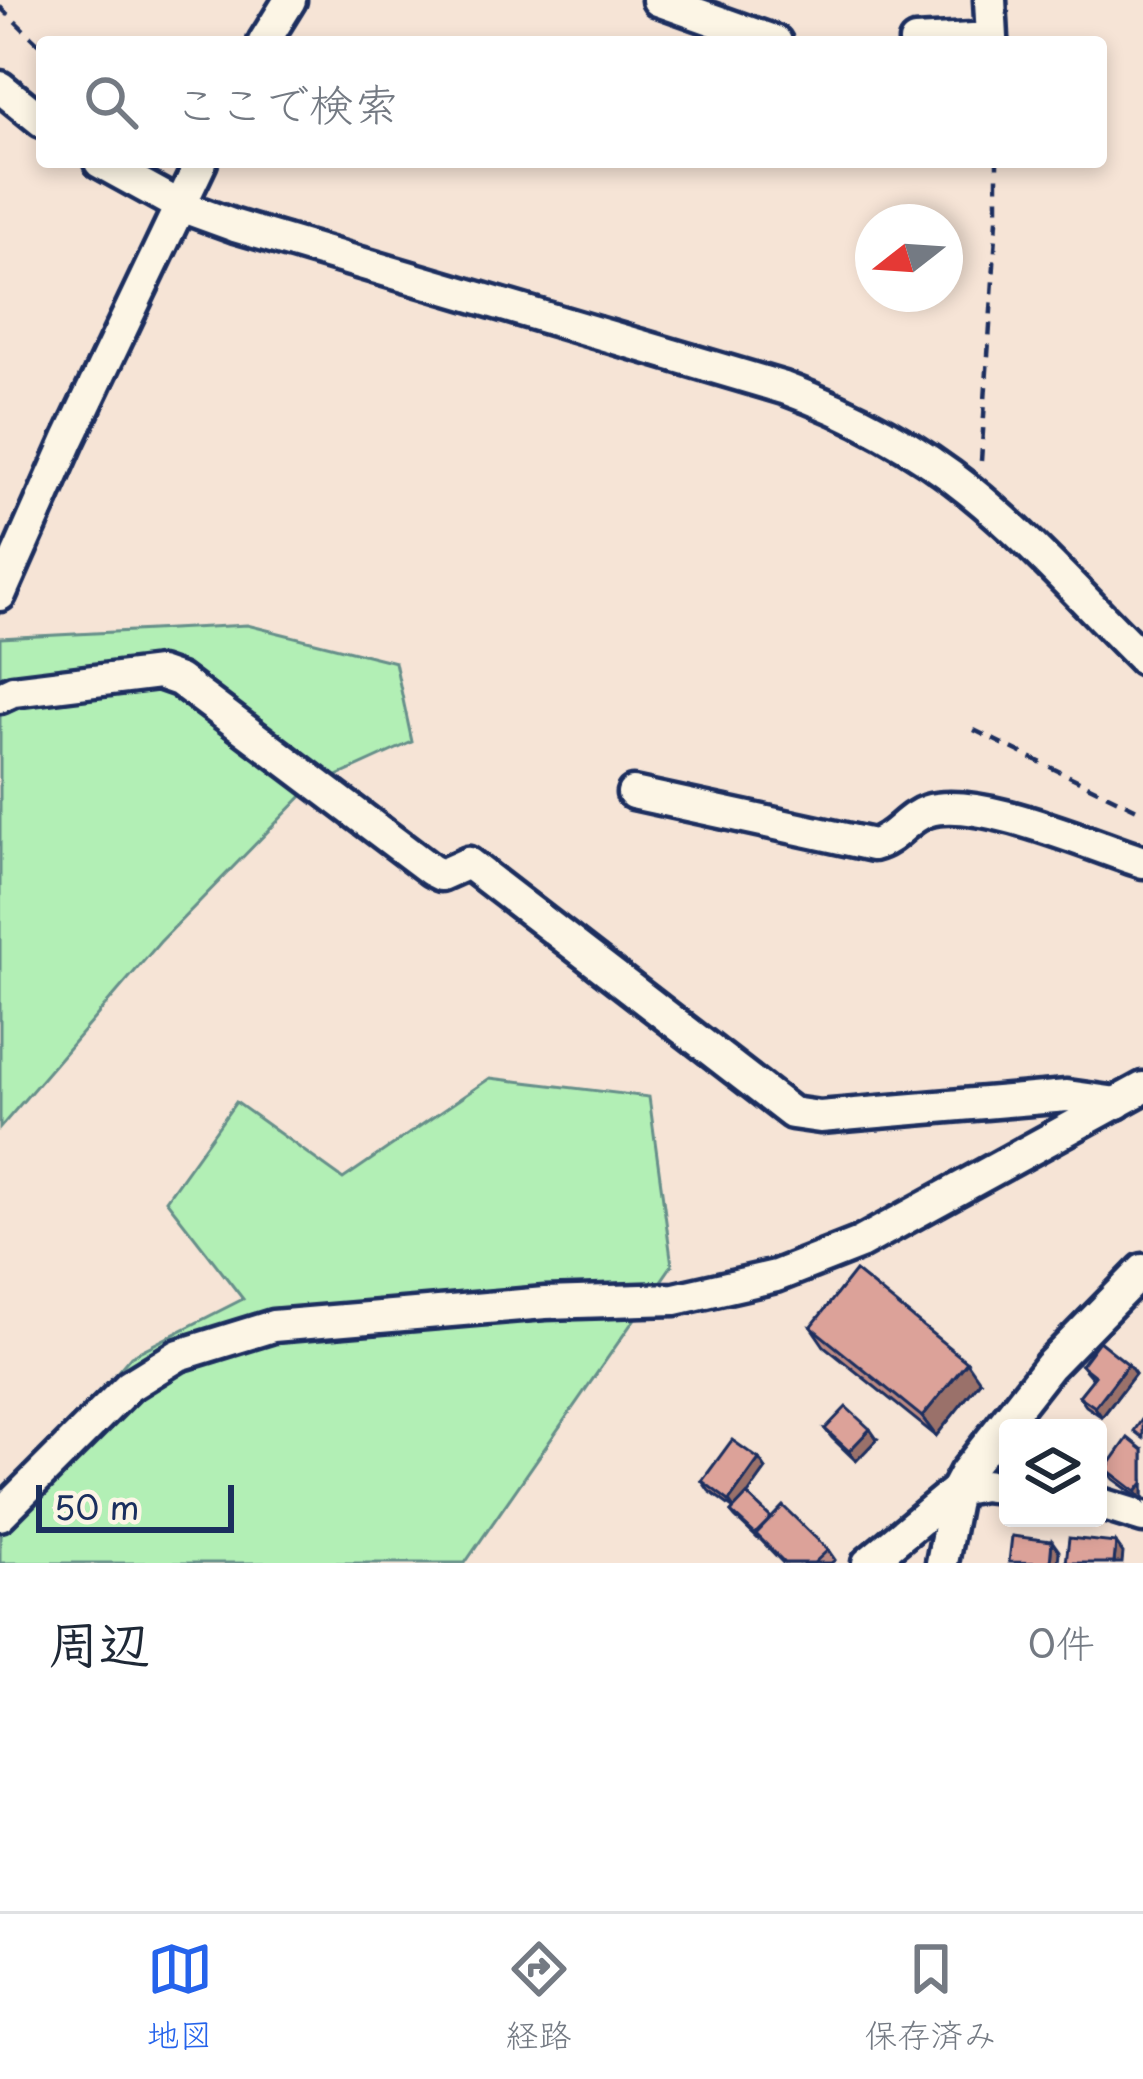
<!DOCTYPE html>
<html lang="ja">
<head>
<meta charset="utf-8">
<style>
	:root { --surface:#fff; --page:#f6f6f7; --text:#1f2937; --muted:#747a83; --line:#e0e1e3; --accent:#2563eb }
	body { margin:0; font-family:"Playpen Sans","Klee One",sans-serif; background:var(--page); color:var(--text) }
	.controls { position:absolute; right:36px; bottom:36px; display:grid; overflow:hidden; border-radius:12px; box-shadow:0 6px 18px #0003 }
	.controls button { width:108px; height:108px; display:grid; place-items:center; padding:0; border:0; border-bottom:3px solid var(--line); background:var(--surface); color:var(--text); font:60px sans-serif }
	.compass { position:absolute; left:855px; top:204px; width:108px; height:108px; border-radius:50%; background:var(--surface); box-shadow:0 6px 18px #0003; rotate:253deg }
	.scale { position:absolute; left:36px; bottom:30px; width:198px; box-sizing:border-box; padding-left:12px; border:6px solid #1b2f5e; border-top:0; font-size:33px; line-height:42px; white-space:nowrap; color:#1b2f5e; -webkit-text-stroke:9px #fcf5e5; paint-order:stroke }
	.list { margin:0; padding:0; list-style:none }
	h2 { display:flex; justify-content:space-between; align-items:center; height:156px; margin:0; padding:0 48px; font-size:51px }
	h2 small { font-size:39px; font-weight:400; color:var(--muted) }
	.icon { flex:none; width:66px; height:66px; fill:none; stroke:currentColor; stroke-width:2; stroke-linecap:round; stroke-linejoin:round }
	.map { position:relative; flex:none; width:1143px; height:1563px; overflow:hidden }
	.search { position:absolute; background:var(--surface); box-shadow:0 6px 18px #0003; left:36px; right:36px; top:36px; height:132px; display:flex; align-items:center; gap:30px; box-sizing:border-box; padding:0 42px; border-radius:12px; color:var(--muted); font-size:45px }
	.sheet { height:348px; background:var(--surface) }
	nav { display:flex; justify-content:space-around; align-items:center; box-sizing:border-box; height:168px; border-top:3px solid var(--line); background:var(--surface); font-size:33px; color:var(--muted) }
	nav a { display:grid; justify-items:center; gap:6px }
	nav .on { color:var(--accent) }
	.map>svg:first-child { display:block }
	.green { fill:#b2efb5; stroke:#668f8a; stroke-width:3 }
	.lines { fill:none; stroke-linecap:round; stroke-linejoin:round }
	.minor-casing { stroke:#1b2f5e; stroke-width:39 }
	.path { stroke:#1b2f5e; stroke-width:4.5; stroke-dasharray:12 9; stroke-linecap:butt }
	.minor { stroke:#fcf5e5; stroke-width:30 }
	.wall { fill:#bd8b84; stroke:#1b2f5e; stroke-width:3 }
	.shaded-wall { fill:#9a716b; stroke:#1b2f5e; stroke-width:3 }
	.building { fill:#dca299; stroke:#1b2f5e; stroke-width:3 }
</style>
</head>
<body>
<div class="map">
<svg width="1143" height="1563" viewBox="0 0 1143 1563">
	<rect width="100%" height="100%" fill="#f6e4d6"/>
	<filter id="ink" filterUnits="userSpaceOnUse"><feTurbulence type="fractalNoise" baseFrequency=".00833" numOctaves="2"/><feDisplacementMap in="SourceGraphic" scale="24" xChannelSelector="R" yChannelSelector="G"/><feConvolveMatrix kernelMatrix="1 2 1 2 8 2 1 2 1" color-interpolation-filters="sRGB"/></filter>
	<g filter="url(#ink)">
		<g class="green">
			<polygon points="247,625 395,662 412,742 309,789 160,942 0,1128 0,638"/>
			<polygon points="490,1078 649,1097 672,1265 465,1563 0,1563 0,1509 131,1356 243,1299 166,1200 236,1102 343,1179"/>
		</g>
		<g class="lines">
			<g class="minor-casing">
				<g id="minor">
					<polyline points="658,0 776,42"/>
					<polyline points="264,42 290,0"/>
					<polyline points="915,42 992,38 990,0"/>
					<polyline points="0,87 42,121"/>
					<path d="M100 162 180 206 235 226 784 388C852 413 913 445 970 491 1032 541 1086 603 1143 659"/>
					<polyline points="0,595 69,439 201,162"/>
					<polyline points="0,697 13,691 159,673 179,680 431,870 441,875 468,863 792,1113 820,1117 1067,1096 1117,1103"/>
					<path d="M633 793 873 845C895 840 906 818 927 811 977 795 1090 845 1143 862"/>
					<polyline points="1098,1503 1143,1517"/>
					<polyline points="0,1515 129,1386 179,1355 273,1326 545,1303 675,1299 776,1276 860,1243 1143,1088"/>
					<polyline points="868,1563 956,1490 983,1485 1008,1488"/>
					<polyline points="942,1563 956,1490 965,1473 1049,1366 1143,1270"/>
				</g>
			</g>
			<g class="path">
				<polyline points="0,7 42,47"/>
				<polyline points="981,461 997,220 997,162"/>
				<polyline points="974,730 1143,812"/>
			</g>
			<use href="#minor" class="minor"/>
		</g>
		<g class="wall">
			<polygon points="811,1327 980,1381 936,1436 824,1346"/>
			<polygon points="1128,1364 1135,1374 1102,1417 1086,1406 1079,1396 1093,1379 1081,1365"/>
			<polygon points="825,1429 877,1439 856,1461 832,1438"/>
			<polygon points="1143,1450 1143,1501 1113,1479 1106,1469"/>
			<polygon points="759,1459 766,1469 747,1495 771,1518 828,1550 835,1560 831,1563 783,1563 759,1538 758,1539 735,1517 731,1512 734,1509 709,1491 702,1481"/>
		</g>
		<g class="shaded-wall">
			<polygon points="967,1362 980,1381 936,1436 922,1417"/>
			<polygon points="1128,1364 1135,1374 1102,1417 1095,1407"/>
			<polygon points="870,1429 877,1439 856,1461 849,1451"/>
			<polygon points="759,1459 766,1469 736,1511 729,1501"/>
			<polygon points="1143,1483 1143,1501 1136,1492"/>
			<polygon points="1052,1541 1059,1551 1058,1563 1050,1563"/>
			<polygon points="1116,1543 1123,1553 1122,1563 1114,1563"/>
		</g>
		<g class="building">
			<polygon points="855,1271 967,1362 922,1417 811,1327"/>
			<polygon points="1099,1341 1128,1364 1095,1407 1079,1396 1095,1376 1081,1365"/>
			<polygon points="846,1407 870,1429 849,1451 825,1429"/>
			<polygon points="1143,1418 1143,1438 1134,1431"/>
			<polygon points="1128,1438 1143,1450 1143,1483 1136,1492 1106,1469"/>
			<polygon points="732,1440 759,1459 729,1501 702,1481"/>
			<polygon points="747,1495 771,1518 755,1534 731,1512"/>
			<polygon points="783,1506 828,1550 814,1563 785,1563 756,1534"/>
			<polygon points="1012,1536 1052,1541 1050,1563 1009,1562"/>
			<polygon points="1069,1538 1116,1543 1114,1563 1066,1563"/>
		</g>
	</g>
</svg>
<div class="controls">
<button><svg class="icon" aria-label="layers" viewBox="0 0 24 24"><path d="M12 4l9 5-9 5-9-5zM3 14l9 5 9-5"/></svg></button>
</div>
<svg class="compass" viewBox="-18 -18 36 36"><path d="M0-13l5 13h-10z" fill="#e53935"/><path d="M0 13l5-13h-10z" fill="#747a83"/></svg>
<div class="scale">50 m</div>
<div class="search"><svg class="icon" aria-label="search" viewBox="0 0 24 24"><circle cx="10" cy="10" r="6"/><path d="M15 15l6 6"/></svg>ここで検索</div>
</div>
<section class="sheet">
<h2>周辺<small>0件</small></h2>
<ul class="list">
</ul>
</section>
<nav>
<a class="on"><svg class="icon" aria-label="map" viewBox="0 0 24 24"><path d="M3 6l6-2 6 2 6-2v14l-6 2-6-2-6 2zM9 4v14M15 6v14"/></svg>地図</a>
<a><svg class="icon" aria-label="directions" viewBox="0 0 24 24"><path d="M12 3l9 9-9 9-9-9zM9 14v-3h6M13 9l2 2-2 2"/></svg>経路</a>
<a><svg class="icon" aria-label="saved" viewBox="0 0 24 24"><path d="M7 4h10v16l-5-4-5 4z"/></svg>保存済み</a>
</nav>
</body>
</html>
